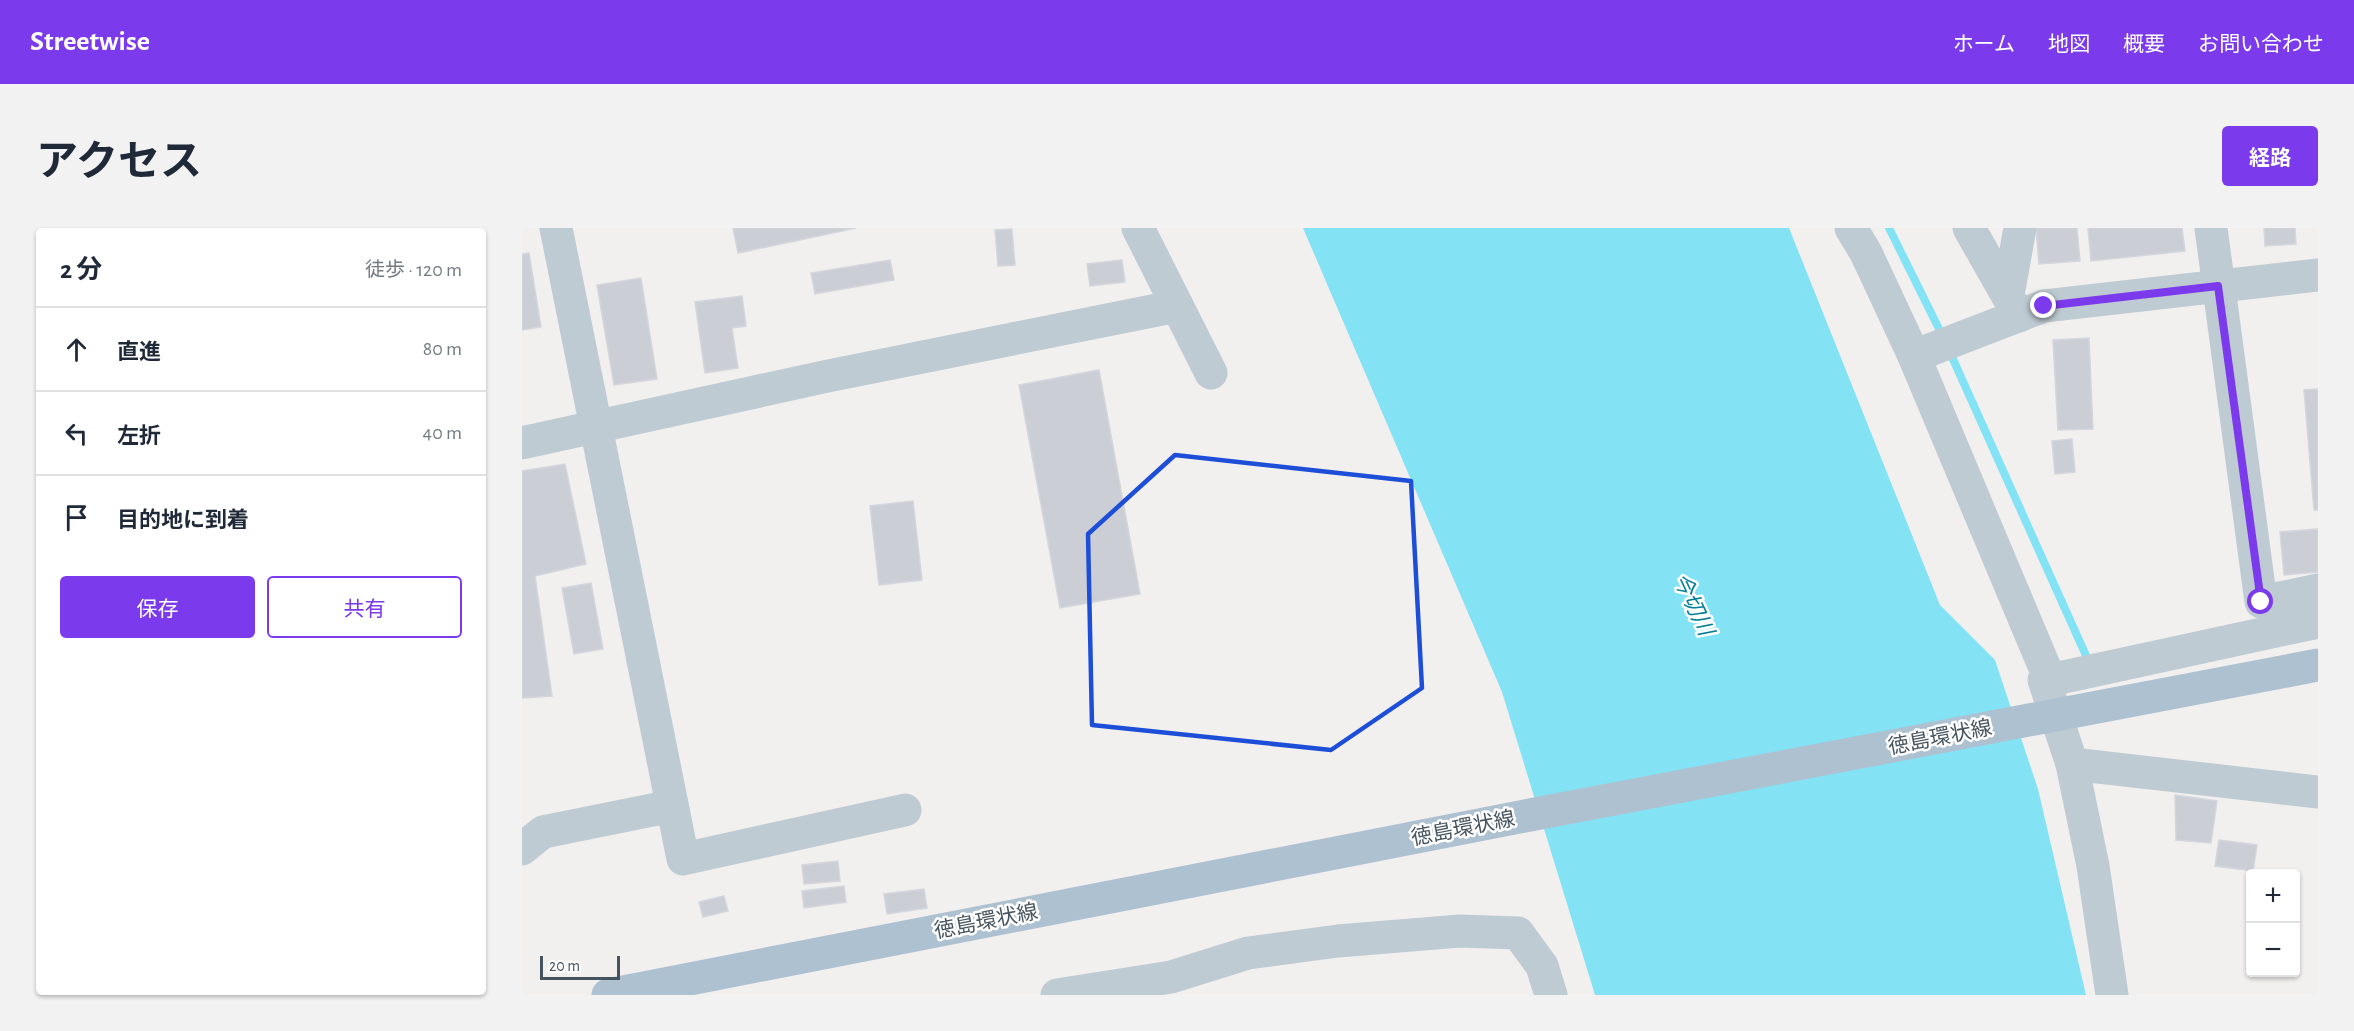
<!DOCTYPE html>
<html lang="ja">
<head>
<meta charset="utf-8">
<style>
	:root { --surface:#fff; --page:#f2f2f3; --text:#1f2937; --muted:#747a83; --line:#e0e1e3; --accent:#7c3aed }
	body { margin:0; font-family:"Alegreya Sans","Noto Sans JP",sans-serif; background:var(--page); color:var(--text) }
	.controls { position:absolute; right:18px; bottom:18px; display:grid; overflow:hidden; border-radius:6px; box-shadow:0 2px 4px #0004 }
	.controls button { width:54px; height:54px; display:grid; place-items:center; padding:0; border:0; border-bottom:2px solid var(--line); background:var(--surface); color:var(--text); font:30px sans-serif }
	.scale { position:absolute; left:18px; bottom:15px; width:80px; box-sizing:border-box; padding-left:6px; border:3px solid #46545f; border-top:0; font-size:16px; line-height:21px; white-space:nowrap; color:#46545f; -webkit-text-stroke:4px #fff; paint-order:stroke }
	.stop { position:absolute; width:18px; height:18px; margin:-14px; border:4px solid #7c3aed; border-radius:50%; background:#fff }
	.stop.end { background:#7c3aed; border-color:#fff; box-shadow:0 2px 6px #0008 }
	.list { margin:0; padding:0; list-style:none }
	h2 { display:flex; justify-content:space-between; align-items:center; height:78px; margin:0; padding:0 24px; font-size:26px }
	h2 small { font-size:20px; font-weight:400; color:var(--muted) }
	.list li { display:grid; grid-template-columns:39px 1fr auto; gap:18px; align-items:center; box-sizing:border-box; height:84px; padding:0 24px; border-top:2px solid var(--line) }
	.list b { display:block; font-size:22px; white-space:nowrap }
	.list em { font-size:20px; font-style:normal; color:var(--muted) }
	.actions { display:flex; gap:12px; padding:18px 24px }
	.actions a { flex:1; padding:14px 0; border:2px solid var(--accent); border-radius:6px; text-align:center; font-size:21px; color:var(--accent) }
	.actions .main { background:var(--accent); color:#fff }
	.icon { flex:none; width:33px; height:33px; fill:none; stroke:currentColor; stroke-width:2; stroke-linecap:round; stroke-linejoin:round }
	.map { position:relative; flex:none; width:1796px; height:767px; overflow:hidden; border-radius:6px }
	header { display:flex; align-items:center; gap:36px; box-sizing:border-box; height:84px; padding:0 30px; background:var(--accent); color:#fff }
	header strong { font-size:28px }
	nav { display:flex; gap:33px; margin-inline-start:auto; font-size:21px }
	.intro { display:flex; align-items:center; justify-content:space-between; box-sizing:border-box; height:144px; padding:0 36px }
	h1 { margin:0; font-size:42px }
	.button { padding:15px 27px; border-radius:6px; background:var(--accent); color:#fff; font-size:21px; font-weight:700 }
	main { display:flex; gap:36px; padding:0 36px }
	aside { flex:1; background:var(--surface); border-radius:6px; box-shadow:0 2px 4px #0004 }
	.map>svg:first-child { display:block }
	.water { fill:#83e3f5 }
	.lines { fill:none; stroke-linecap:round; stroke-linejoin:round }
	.stream { stroke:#83e3f5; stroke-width:8 }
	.building { fill:#cbcfd5; stroke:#d3d6dc; stroke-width:1.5 }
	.minor { stroke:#bfcbd3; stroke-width:33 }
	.major { stroke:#adc1d1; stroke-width:33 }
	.route { stroke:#7c3aed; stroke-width:8 }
	.marked { fill:none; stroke:#1d4ed8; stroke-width:4.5; stroke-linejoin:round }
	.labels { text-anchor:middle; stroke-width:5; stroke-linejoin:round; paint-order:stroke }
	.street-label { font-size:21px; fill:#46545f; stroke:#fff }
	.water-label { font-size:22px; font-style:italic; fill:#037f97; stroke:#fff }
</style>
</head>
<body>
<header>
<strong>Streetwise</strong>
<nav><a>ホーム</a><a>地図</a><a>概要</a><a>お問い合わせ</a></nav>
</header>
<div class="intro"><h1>アクセス</h1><a class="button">経路</a></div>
<main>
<aside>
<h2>2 分<small>徒歩 · 120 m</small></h2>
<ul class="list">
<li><svg class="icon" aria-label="ahead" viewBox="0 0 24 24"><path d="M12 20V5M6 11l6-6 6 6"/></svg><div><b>直進</b></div><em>80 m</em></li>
<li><svg class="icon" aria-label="left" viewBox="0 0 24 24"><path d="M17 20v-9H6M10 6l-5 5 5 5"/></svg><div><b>左折</b></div><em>40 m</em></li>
<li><svg class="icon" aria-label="arrive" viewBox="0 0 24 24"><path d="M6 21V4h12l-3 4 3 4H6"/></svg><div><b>目的地に到着</b></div></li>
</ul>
<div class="actions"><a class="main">保存</a><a>共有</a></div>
</aside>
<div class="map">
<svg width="1796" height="767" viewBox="0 0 1796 767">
	<rect width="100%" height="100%" fill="#f2efef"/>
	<polygon class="water" points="781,0 1267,0 1418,377 1473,432 1516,561 1564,767 1073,767 980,464"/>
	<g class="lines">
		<g class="stream">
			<polyline points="1367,0 1421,109"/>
			<polyline points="1426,120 1566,432"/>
		</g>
	</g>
	<g class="building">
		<polygon points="211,0 334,0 216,25"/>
		<polygon points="1514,0 1555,0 1558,33 1517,36"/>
		<polygon points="1566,0 1660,0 1663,23 1569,33"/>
		<polygon points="1742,0 1773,0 1774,16 1743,18"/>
		<polygon points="490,1 493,37 476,38 473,2"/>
		<polygon points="7,25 19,99 0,102 0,26"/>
		<polygon points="368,32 372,52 293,66 289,45"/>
		<polygon points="600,32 603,54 568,58 565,36"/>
		<polygon points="119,50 135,151 92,157 75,57"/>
		<polygon points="220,68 224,98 210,100 216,140 183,145 173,74"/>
		<polygon points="1567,110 1571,201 1536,202 1531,112"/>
		<polygon points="577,142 618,366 538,380 497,157"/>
		<polygon points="1796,161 1796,282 1792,282 1782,162"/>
		<polygon points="1550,211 1553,244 1533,246 1530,213"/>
		<polygon points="43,236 64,336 13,348 30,468 0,470 0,243"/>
		<polygon points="391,273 400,352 357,357 348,278"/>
		<polygon points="1796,301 1796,344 1762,347 1758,304"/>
		<polygon points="69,355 81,421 52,426 40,360"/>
		<polygon points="1653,567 1695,573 1689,615 1654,612"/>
		<polygon points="1697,612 1735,617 1731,643 1693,638"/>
		<polygon points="316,633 318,653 282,656 280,637"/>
		<polygon points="322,658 324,674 282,680 280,663"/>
		<polygon points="402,661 405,680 365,686 362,666"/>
		<polygon points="202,668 206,683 181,689 177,674"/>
	</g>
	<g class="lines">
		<g class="minor">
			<polyline points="34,0 161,631 383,582"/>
			<polyline points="616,0 689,145"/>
			<polyline points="1329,0 1344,25 1392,128 1528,452 1522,452 1550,536 1571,638 1590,767"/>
			<polyline points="1447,0 1497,88"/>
			<polyline points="1689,0 1739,374 1796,362"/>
			<polyline points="1486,67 1498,0"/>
			<polyline points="1392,128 1522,78 1796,47"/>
			<polyline points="0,215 306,148 655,78"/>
			<polyline points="1528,452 1796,394"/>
			<polyline points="1550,536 1796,564"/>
			<polyline points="0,621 21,604 150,578"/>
			<polyline points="535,767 649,749 726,725 816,713 938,703 996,705 1020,738 1029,767"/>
		</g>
		<polyline class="major" points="86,767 1013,586 1796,437"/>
	</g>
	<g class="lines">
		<polyline class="route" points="1522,78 1696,58 1739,374"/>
	</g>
	<path class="marked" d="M653 227 889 253 900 460 809 522 570 497 566 306Z"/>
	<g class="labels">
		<g class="street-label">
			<text transform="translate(1418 509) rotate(-11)" y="7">徳島環状線</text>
			<text transform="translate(941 600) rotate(-11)" y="7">徳島環状線</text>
			<text transform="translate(464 693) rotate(-11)" y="7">徳島環状線</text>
		</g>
		<g class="water-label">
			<text transform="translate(1172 376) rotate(65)" y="8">今切川</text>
		</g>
	</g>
</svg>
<div class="controls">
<button>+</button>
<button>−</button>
</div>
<div class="scale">20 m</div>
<div class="stop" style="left:1739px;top:374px"></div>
<div class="stop end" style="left:1522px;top:78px"></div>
</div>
</main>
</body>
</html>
